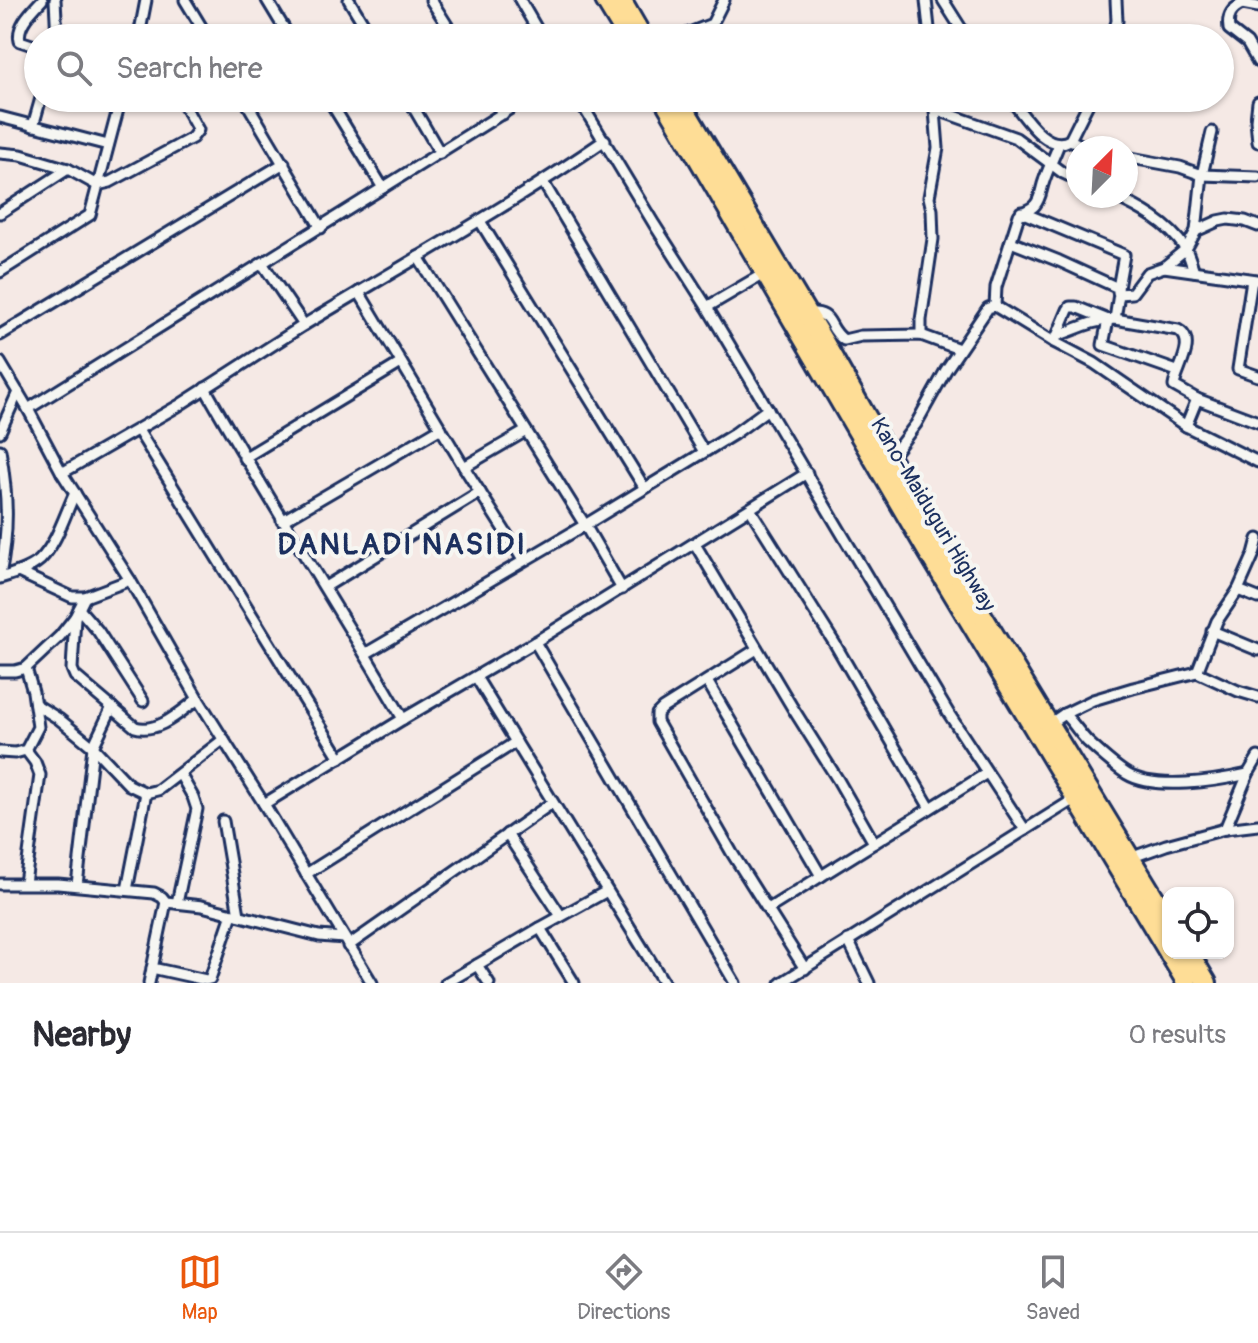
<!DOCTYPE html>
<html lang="en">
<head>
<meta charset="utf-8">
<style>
	:root { --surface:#fff; --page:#f7f7f7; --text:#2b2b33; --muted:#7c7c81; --line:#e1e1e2; --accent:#ea580c }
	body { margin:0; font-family:Pangolin,sans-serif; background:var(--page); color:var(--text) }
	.controls { position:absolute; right:24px; bottom:24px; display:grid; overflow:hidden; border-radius:16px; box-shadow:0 2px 6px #0004 }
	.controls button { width:72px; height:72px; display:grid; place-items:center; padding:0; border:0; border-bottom:2px solid var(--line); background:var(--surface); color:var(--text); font:40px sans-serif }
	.compass { position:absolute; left:1066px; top:136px; width:72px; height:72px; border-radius:50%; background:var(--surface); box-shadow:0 2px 6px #0004; rotate:24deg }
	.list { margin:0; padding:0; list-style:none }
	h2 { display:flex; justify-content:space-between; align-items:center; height:104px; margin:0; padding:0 32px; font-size:34px }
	h2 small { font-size:26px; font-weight:400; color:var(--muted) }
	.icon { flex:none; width:44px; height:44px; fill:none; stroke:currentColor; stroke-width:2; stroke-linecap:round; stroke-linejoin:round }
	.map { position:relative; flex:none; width:1258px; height:983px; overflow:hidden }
	.search { position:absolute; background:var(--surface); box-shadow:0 2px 6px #0004; left:24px; right:24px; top:24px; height:88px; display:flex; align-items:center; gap:20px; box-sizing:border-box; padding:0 28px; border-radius:44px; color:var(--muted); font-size:30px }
	.sheet { height:248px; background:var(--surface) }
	nav { display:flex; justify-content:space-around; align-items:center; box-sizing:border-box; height:112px; border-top:2px solid var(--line); background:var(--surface); font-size:22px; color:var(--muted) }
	nav a { display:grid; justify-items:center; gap:4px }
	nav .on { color:var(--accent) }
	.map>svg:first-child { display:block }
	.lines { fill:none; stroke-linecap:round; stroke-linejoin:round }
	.street-casing { stroke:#1b2f5e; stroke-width:15 }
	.highway-casing { stroke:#1b2f5e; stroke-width:24 }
	.street { stroke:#f6f6f2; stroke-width:9 }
	.highway { stroke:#fedd96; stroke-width:18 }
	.labels { text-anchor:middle; stroke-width:8; stroke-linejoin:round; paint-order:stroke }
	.street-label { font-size:22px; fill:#1b2f5e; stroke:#f6f6f2 }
	.district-label { font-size:30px; font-weight:bold; letter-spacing:2px; fill:#1b2f5e; stroke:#f6f6f2 }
</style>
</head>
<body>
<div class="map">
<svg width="1258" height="983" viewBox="0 0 1258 983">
	<rect width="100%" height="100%" fill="#f5e9e5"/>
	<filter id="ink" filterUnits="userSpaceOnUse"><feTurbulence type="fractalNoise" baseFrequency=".0125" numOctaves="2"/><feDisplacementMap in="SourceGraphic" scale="16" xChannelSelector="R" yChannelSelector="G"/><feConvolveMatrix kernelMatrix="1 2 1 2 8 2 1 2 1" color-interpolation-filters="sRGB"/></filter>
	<g filter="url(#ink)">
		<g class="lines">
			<g class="street-casing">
				<g id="street">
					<polyline points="55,0 57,38"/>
					<polyline points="185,0 208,38"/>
					<polyline points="267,0 290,38"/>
					<polyline points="349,0 372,38"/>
					<polyline points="431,0 455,38"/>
					<polyline points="520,0 542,38"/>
					<polyline points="926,0 930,38"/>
					<polyline points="943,0 967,38"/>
					<path d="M1242 0V4C1231 9 1227 16 1229 29L1247 43 1258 62"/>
					<polyline points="1242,4 1258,7"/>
					<polyline points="57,31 79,38"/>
					<polyline points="140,31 146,0"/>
					<polyline points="138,38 140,31 144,38"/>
					<polyline points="677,38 712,24 724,0"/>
					<polyline points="1112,38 1117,21 1116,0"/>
					<path d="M38 47 20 41C16 25 32 11 42 0"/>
					<polyline points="244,98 321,228"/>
					<polyline points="328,98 383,188"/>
					<polyline points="408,98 440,153"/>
					<polyline points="492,98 503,114"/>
					<polyline points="578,98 654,224 707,307 949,714 1025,830"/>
					<path d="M1010 98C1023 114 1046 154 1070 140L1091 98"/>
					<polyline points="1258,102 1256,120 1258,142"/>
					<polyline points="935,109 1016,138 1063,173 1078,180"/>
					<polyline points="0,117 108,145"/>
					<polyline points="33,126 41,98"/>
					<polyline points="1070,140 1087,148"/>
					<polyline points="0,153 21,155 68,169 97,185 110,182 192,138 198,130 180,98"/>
					<polyline points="1126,157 1180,167 1202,175 1258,177"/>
					<polyline points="543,182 704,452"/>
					<path d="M1114 196C1140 208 1168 223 1185 248 1189 254 1191 263 1194 271"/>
					<polyline points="1021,212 1124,255 1118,288"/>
					<polyline points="0,213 68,169"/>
					<polyline points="480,221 644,487"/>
					<polyline points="1196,231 1202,175 1212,132"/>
					<polyline points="1011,242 1059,261 1118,288 1118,292"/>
					<polyline points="418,257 585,525 622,589"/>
					<polyline points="1164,267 1256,280"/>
					<polyline points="0,272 90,215 121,98"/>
					<polyline points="1252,280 1238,369 1258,376"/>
					<polyline points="359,292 464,467 523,560"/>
					<path d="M995 306 996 287 1019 215C1024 210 1030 211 1035 205 1041 198 1041 189 1044 181 1048 169 1054 157 1059 144"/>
					<polyline points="707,307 765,273"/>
					<path d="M806 313C836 311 825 327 844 340L861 336 921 335 959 349"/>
					<path d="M1115 319 1178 330C1198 341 1176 370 1174 386L1197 399"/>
					<path d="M304 325C405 264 508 207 605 140"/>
					<polyline points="0,335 284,163"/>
					<polyline points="921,335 921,320 933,239 932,210 929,197 938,148 934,98"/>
					<polyline points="1057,336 1068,310 1070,307 1076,307 1108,320 1103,345 1177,371"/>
					<path d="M1054 342 1057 336C1077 329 1093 320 1115 319L1119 294 1132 293 1147 273 1164 267 1186 249 1196 231 1218 221 1228 219 1245 221 1258 226"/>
					<polyline points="0,362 28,409 62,473 130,580 198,699 264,804 372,983"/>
					<path d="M205 388C268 500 339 608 403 719"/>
					<polyline points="28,409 527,98"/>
					<polyline points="1186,426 1197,399 1258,422"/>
					<polyline points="138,430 340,758"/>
					<polyline points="0,432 18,392"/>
					<path d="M0 450C8 497 9 529 0 576"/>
					<polyline points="891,457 916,424 946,370 988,308 995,306 1054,342 1094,363 1186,426 1258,462"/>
					<polyline points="244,458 401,363"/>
					<polyline points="464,467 526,431"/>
					<polyline points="62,473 178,406 304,325 262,263"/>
					<polyline points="750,509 835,644 930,808"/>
					<polyline points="282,521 441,428"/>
					<polyline points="695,544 792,707 838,780 874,843"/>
					<polyline points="18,572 72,597 85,597 130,580"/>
					<path d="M0 578C13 574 30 569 40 560 57 543 65 514 75 493"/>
					<polyline points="325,587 480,492"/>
					<polyline points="1238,590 1258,598"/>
					<polyline points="79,609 98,631 143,701"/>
					<path d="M75 617 72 669 75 676 135 727C158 734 180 712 198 699"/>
					<polyline points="1212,631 1258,650"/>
					<polyline points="535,642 735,983"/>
					<polyline points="757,649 663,708 657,714 657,722 732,853 805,969"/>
					<polyline points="365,654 585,525 734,434 768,409"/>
					<polyline points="0,671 15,671 26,668 60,636 75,617 85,597"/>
					<polyline points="1197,672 1217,621 1238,590 1254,554 1258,539"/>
					<polyline points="476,677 664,983"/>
					<polyline points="707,681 821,876"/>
					<polyline points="35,704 59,719 93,747 129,785 146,793 158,790 224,739"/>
					<polyline points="1064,714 1093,700 1133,688 1197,672 1238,691 1258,697"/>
					<path d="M1048 725 1064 714C1073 722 1080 734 1088 742 1100 753 1114 766 1127 774 1155 791 1217 781 1248 774"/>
					<polyline points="0,752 15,753 26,750 38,727 33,692 26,668"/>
					<polyline points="264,804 403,719 535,642 807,473"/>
					<polyline points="223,821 239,915"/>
					<polyline points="1225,829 1248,774 1258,757"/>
					<polyline points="507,834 561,916"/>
					<polyline points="1130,858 1166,845 1225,829 1258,825"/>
					<polyline points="306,874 516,742"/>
					<polyline points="25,883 40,775 35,762 26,750"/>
					<polyline points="0,884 58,884 154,893 162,897 166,902 202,906 319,936 344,938"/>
					<polyline points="77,885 93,747 112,707"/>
					<polyline points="127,890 146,793"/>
					<polyline points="177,903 197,809 193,797 180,774"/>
					<polyline points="768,909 987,773"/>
					<polyline points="540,928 607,891"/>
					<polyline points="848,940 869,983"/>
					<polyline points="348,946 552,803"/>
					<polyline points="152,968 206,980 210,979 232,914"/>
					<polyline points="149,983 166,902"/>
					<polyline points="446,983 477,965"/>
					<polyline points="489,983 477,965 540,928 574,983"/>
					<polyline points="781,983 1076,798"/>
				</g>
			</g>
			<g class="highway-casing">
				<g id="highway">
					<polyline points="605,0 628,38"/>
					<polyline points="621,0 643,38"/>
					<polyline points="663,98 925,547 1168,951"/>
					<polyline points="678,98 825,344 937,541 1168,920"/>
					<polyline points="1169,953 1187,983"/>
					<polyline points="1189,953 1207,983"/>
				</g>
			</g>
			<use href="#street" class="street"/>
			<use href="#highway" class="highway"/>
		</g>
	</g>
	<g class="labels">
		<g class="street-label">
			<text transform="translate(934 514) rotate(59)" y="8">Kano-Maiduguri Highway</text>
		</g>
		<g class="district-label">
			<text x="402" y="554">DANLADI NASIDI</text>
		</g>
	</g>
</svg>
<div class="controls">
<button><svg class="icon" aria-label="locate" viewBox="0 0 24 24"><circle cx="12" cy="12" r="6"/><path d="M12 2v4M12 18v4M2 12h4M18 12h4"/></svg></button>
</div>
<svg class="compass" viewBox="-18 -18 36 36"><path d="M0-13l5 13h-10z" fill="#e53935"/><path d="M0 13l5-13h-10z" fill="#7c7c81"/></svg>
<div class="search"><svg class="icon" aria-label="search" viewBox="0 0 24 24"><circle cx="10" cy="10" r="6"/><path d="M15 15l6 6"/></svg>Search here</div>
</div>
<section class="sheet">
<h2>Nearby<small>0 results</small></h2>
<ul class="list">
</ul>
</section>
<nav>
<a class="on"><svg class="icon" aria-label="map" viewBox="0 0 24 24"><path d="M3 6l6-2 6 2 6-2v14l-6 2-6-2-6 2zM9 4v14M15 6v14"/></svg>Map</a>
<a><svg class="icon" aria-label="directions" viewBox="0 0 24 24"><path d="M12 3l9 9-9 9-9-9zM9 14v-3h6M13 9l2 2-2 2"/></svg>Directions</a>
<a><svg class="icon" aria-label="saved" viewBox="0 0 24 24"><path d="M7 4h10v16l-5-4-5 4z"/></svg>Saved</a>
</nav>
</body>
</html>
